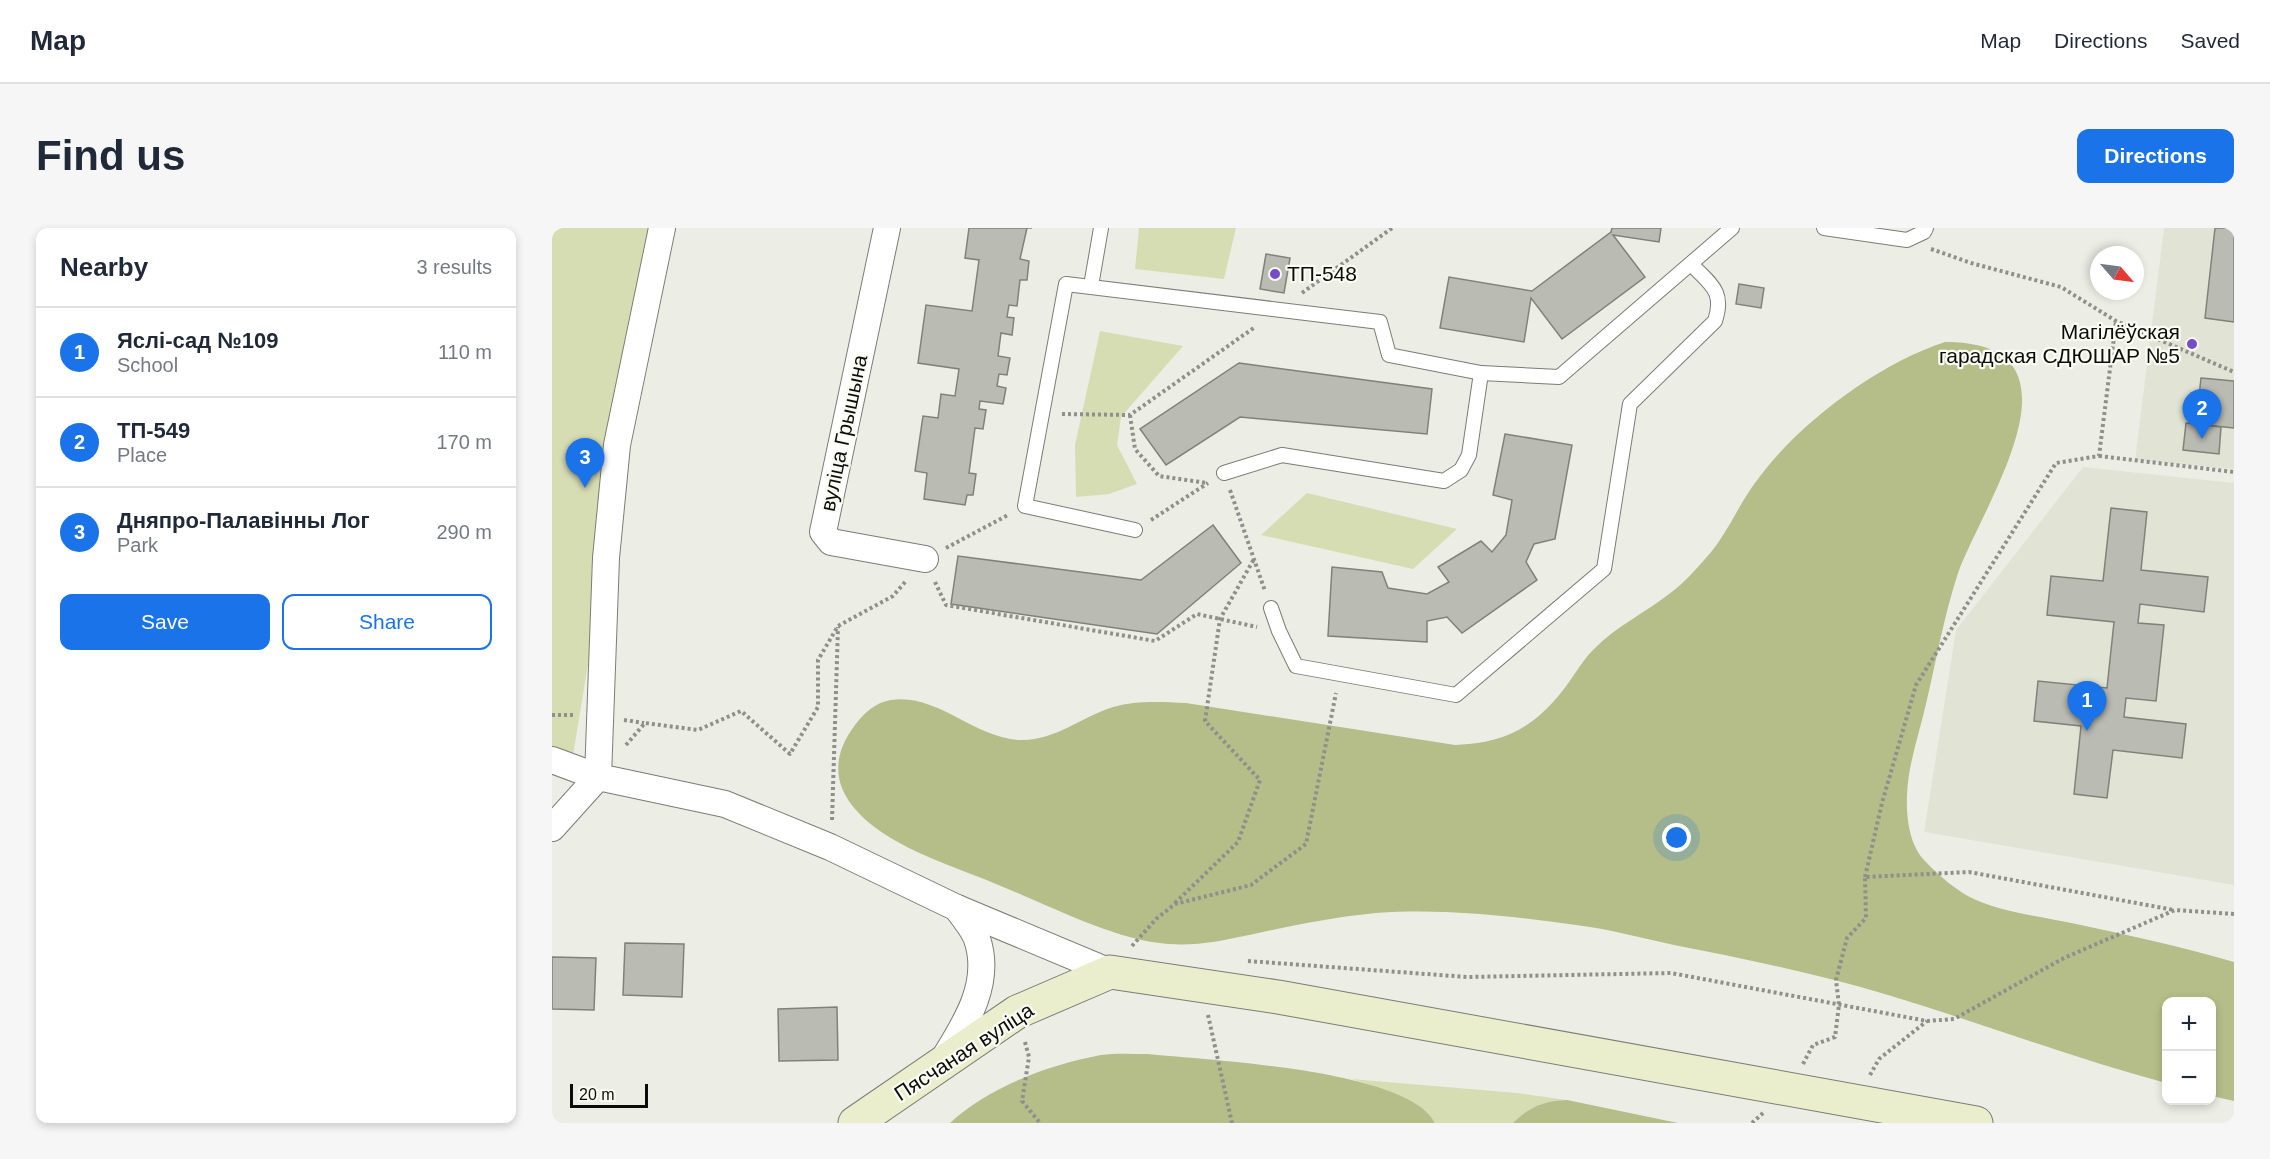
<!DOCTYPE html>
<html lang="en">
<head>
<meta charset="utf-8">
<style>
	:root { --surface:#fff; --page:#f6f6f7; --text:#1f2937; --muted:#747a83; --line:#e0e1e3; --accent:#1a73e8 }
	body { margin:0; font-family:Helvetica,sans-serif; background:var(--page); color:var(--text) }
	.controls { position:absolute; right:18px; bottom:18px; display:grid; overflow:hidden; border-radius:12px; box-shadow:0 3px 9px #0003 }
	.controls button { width:54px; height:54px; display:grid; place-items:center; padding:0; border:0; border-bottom:2px solid var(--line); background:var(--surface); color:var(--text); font:30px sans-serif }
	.compass { position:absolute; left:1538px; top:18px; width:54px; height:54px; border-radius:50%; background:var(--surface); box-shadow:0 3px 9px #0003; rotate:118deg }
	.scale { position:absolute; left:18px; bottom:15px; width:78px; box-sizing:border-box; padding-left:6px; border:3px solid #0c0d0a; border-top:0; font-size:16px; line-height:21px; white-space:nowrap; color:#0c0d0a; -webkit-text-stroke:4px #fafbf3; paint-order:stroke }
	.you { position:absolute; left:1125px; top:610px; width:21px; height:21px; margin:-15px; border:4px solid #fff; border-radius:50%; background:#1a73e8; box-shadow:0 0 0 9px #1a73e833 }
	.badge { display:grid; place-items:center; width:39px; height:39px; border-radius:50%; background:var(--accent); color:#fff; font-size:20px; font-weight:700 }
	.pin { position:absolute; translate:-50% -50px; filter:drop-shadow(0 2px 3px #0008) }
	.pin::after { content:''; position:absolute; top:32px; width:21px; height:18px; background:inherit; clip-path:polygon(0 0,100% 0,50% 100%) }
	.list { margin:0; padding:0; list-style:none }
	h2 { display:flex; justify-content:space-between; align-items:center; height:78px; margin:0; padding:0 24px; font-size:26px }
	h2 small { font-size:20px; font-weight:400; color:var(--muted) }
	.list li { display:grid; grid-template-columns:39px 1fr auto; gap:18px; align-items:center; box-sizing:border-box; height:90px; padding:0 24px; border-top:2px solid var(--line) }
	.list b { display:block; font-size:22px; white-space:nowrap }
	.list p { margin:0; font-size:20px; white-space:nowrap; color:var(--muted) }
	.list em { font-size:20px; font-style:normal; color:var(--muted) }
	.actions { display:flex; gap:12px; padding:18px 24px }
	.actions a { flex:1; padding:14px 0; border:2px solid var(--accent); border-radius:12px; text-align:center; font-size:21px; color:var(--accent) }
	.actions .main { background:var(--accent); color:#fff }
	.map { position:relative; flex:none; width:1682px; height:895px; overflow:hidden; border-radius:12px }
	header { display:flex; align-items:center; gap:36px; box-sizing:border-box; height:84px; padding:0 30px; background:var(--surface); border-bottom:2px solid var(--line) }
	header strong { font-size:28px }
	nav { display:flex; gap:33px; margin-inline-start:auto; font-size:21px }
	.intro { display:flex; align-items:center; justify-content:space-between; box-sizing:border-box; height:144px; padding:0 36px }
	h1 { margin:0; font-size:42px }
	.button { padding:15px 27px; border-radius:12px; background:var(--accent); color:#fff; font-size:21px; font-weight:700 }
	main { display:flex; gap:36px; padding:0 36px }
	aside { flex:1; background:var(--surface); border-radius:12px; box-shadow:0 3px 9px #0003 }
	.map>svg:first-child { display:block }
	.built { fill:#e1e4d4 }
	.green { fill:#d7ddb3 }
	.forest { fill:#b5bd88 }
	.building { fill:#babbb3; stroke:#80827a; stroke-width:1.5 }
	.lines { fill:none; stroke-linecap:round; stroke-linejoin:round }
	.lane-casing { stroke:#7b7d75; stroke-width:16 }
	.street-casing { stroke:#7b7d75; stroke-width:28 }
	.secondary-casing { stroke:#7b7d75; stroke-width:35 }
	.path { stroke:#8f908b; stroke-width:4; stroke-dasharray:3 3; stroke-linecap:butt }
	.lane { stroke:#fff; stroke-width:14 }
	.street { stroke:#fff; stroke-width:26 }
	.secondary { stroke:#eaeecc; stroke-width:33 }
	.poi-dot { fill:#754dc6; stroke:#fafbf3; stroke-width:2 }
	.labels { text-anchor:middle; stroke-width:4.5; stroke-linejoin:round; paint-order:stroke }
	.poi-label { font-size:21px; fill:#0c0d0a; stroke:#fafbf3; text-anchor:start }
	.street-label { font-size:21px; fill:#0c0d0a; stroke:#fafbf3 }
</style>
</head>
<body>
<header>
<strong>Map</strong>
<nav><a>Map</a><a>Directions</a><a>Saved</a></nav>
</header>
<div class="intro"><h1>Find us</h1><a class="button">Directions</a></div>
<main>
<aside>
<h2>Nearby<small>3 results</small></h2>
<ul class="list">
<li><span class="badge">1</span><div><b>Яслі-сад №109</b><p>School</p></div><em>110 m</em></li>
<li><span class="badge">2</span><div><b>ТП-549</b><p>Place</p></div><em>170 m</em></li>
<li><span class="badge">3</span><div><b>Дняпро-Палавінны Лог</b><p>Park</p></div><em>290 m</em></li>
</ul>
<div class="actions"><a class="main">Save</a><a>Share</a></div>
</aside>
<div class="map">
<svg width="1682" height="895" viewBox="0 0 1682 895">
	<rect width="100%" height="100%" fill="#eceee6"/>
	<g class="built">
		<polygon points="1612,0 1682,0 1682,241 1583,232"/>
		<polygon points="1531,239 1682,255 1682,657 1372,604 1404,402"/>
	</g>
	<g class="green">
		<polygon points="0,0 108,0 21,527 0,520"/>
		<polygon points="587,0 684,0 672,51 583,41"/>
		<polygon points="548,103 631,118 569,189 565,217 585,256 557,266 524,269 523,217"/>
		<polygon points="755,265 905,301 861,341 709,307"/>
		<path d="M799 851 965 865 1015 872C992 873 978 878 961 895H883C872 872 823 858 799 851Z"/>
	</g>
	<g class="forest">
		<path d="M1393 114C1544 114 1431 276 1406 345 1392 388 1384 433 1374 476 1367 506 1356 537 1355 567 1354 588 1357 617 1373 633 1387 648 1406 664 1424 672 1455 685 1491 689 1524 696 1577 707 1630 719 1682 734V873L1660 868V774H1614V855C1521 830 1429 795 1336 767 1266 746 1194 731 1122 717 1090 710 1057 701 1024 697 959 688 890 680 824 685 782 689 738 698 697 707 669 713 645 718 616 716 564 713 494 676 444 656 411 642 375 631 344 613 297 586 265 547 303 497 312 485 324 474 339 472 385 465 422 510 468 512 503 513 529 489 561 479 585 472 610 474 634 475L903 517C950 515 977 503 1008 466 1020 452 1028 435 1041 422 1064 398 1095 384 1121 363 1133 354 1143 342 1153 331 1174 309 1185 279 1203 255 1244 197 1325 136 1393 114Z"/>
		<path d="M595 826C653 832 856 841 883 895H398C437 859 496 837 549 827 563 825 580 826 595 826Z"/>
		<path d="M1015 872 1126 895H961C978 878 992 873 1015 872Z"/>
	</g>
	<g class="building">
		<polygon points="417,0 480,0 475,0 468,31 477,33 475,52 468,52 465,78 457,77 455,89 462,90 460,107 449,105 446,128 458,130 455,147 447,146 445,158 454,160 451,176 428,173 427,181 434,182 431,201 423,200 417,245 424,246 421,267 415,267 413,277 372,271 375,245 363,243 371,188 386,190 389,166 403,168 407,141 366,135 374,77 420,83 427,32 413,30"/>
		<polygon points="1060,0 1109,0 1107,14 1061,7 1093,49 1010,111 979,70 972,114 888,100 897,49 980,63 1059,4"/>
		<polygon points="1663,0 1682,0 1682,94 1653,90"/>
		<polygon points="714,26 738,30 732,65 708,61"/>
		<polygon points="1187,56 1212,60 1209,80 1184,76"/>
		<polygon points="687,135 880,161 875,206 688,189 614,237 588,201"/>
		<polygon points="1649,150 1682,153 1682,200 1644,196"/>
		<polygon points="1634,195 1669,199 1667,226 1631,222"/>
		<polygon points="953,206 1020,217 1003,311 982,316 974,334 985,352 910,405 895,389 875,393 875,414 776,408 780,339 830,344 836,360 875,366 897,354 886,339 929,313 940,324 954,307 960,272 941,267"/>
		<polygon points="1559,280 1595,284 1589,342 1656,349 1652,384 1588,376 1586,395 1612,397 1604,473 1574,470 1572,489 1634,496 1630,530 1561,522 1555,570 1522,566 1529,498 1482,493 1486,453 1555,460 1562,394 1495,387 1499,348 1551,353"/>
		<polygon points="661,297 689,335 605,406 399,376 406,328 589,352"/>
		<polygon points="73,715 132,716 130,769 71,767"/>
		<polygon points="0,729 44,730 42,782 0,781"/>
		<polygon points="285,779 286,832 227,833 226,781"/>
	</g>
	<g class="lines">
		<g class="lane-casing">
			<g id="lane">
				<polyline points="1272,0 1355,12 1372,4 1374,0"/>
				<polyline points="539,58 549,0"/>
				<polyline points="672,245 730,227 892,253 909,242 917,227 929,145"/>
				<polyline points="583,302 473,278 514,56 828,94 837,127 929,145 1007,149 1180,0"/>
				<path d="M719 380 727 403 744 438 904 467 1052 341 1078 176 1163 93C1173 63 1158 56 1139 36"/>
			</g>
		</g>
		<g class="street-casing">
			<g id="street">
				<polyline points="335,0 271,304 279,314 373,331"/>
				<polyline points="0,532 46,549 173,576 278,619 405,680 558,744"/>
				<polyline points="0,600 46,549 54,330 65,217 110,0"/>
				<path d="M391 832C414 795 440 755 425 711 421 700 411 689 405 680"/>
			</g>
		</g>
		<g class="secondary-casing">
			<polyline id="secondary" points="303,895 465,784 558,744 726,769 1424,895"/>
		</g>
		<g class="path">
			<polyline points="1379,21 1419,35 1509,59 1564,93 1682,144"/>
			<polyline points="750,65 840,0"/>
			<polyline points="510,186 578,187 703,99"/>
			<polyline points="578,187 583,221 607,248 655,255"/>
			<polyline points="1547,228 1682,244"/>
			<polyline points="678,262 713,363"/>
			<polyline points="599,292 656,255"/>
			<polyline points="394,320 456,287"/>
			<polyline points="383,354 394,377 603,413 645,386 705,399"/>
			<polyline points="0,487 23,487"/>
			<polyline points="72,492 92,495"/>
			<polyline points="74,517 93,495 146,502 189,483 238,526 266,479 266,432 286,398 341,368 354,353"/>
			<polyline points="280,592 286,399"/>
			<polyline points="1313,649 1330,575 1364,457 1504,235 1547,228 1564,93"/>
			<polyline points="623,675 686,614 708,552 653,493 668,391 702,331"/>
			<polyline points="580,718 604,691 623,676 699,657 754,616 784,465"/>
			<polyline points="696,733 915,749 1119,745 1375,793 1402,791 1512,730 1623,682 1682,686"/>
			<polyline points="656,787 680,895"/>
			<polyline points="473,814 477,829 470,873 488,895"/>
			<polyline points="1251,836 1261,817 1283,809 1287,777 1284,752 1295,710 1314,690 1313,649 1417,644 1622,682"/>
			<polyline points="1318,847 1327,831 1375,793"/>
			<polyline points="1200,895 1211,885"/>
		</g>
		<use href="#lane" class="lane"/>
		<use href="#street" class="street"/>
		<use href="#secondary" class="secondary"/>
	</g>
	<g class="poi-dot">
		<circle cx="723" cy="46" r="6"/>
		<circle cx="1640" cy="116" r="6"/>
	</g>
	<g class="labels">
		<g class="poi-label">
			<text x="735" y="53">ТП-548</text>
			<text x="1628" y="111" text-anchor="end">Магілёўская<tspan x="1628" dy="24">гарадская СДЮШАР №5</tspan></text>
		</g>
		<g class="street-label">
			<text transform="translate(292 205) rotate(-78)" y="7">вуліца Грышына</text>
			<text transform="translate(412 824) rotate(-33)" y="7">Пясчаная вуліца</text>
		</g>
	</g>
</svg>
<div class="controls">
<button>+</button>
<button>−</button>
</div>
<svg class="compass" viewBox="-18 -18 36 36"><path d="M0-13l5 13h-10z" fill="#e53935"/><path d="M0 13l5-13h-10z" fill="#747a83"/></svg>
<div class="scale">20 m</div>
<div class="you"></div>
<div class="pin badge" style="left:1535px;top:503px">1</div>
<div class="pin badge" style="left:1650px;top:211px">2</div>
<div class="pin badge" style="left:33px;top:260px">3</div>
</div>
</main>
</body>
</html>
